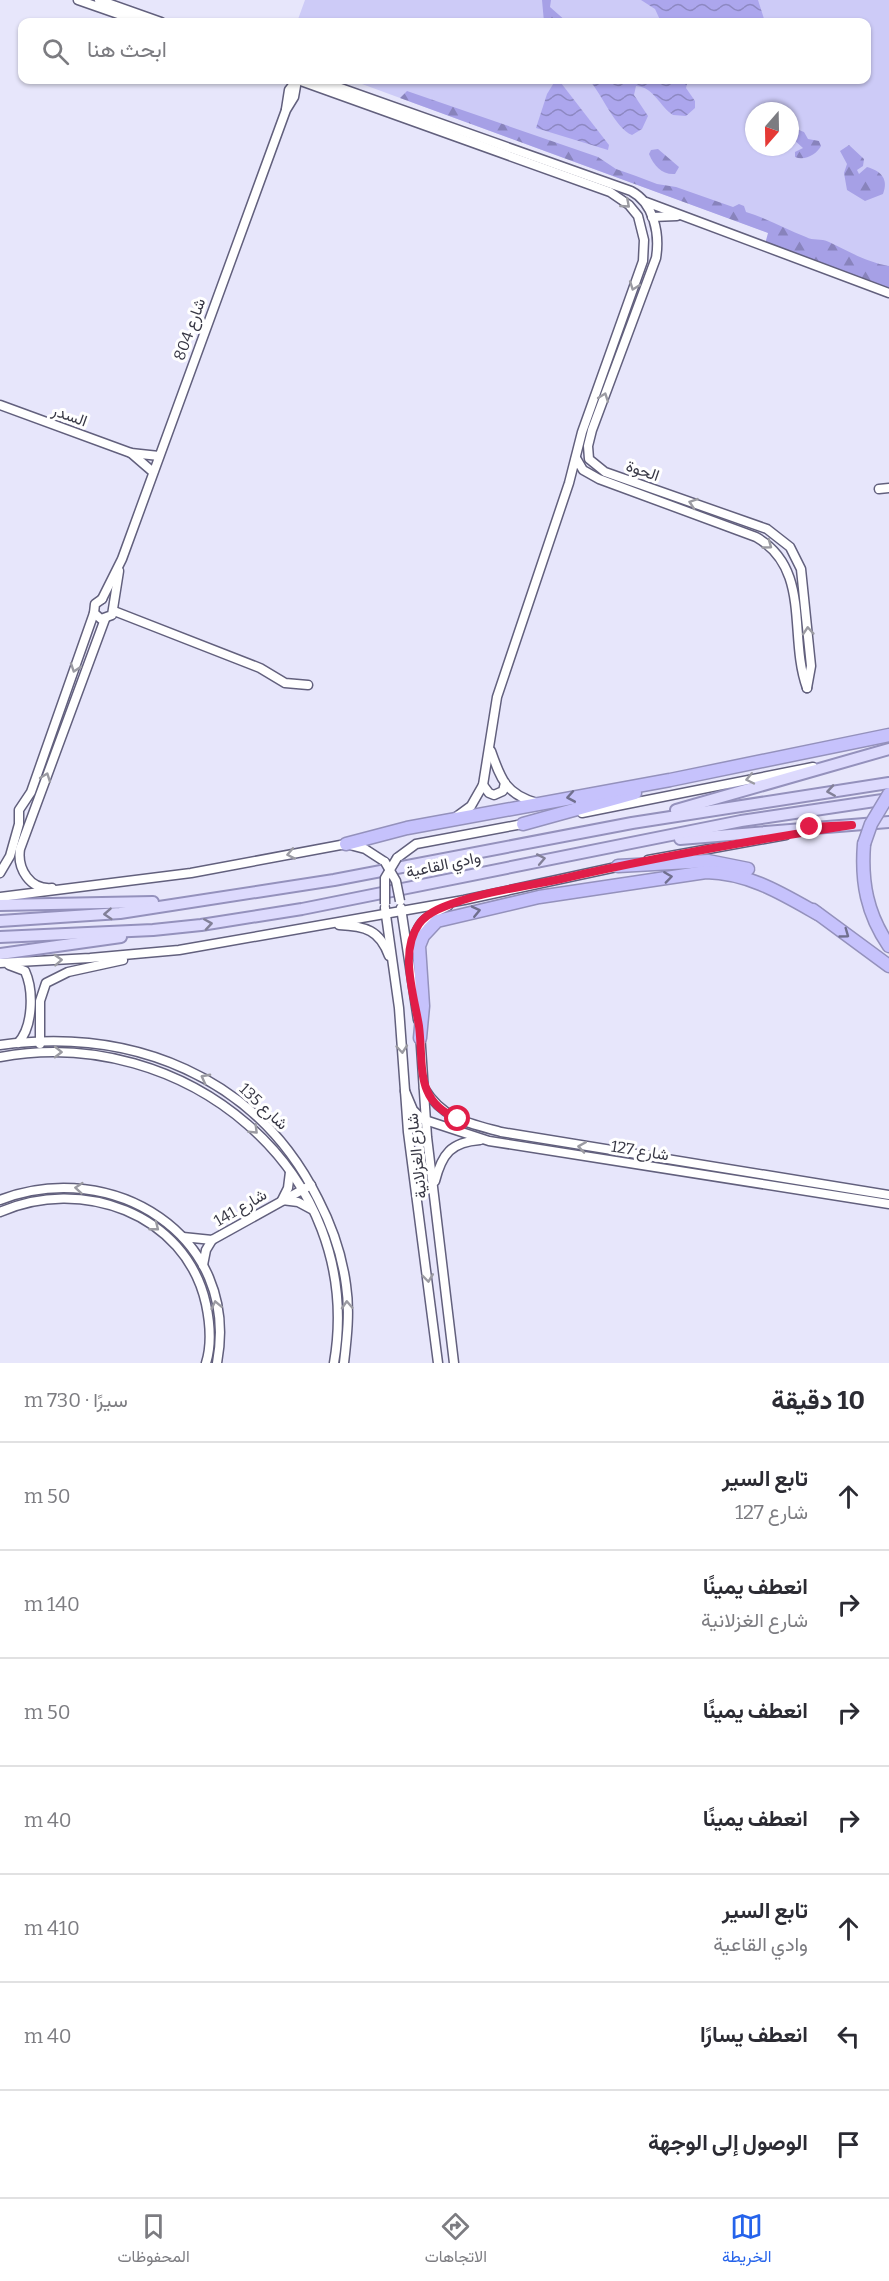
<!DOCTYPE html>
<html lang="ar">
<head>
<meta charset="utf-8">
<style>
	:root { --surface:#fff; --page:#f7f7f7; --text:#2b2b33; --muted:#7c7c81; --line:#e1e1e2; --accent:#2563eb }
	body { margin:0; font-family:Bitter,Vazirmatn,serif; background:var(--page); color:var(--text); direction:rtl }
	.compass { position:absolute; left:745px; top:102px; width:54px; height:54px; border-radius:50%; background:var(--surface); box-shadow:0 2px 4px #0004; rotate:200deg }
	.stop { position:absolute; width:18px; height:18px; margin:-14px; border:4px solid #e11d48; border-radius:50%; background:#fff }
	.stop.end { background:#e11d48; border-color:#fff; box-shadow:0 2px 6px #0008 }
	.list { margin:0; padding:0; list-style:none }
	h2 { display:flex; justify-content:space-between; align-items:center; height:78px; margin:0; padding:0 24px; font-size:26px }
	h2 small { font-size:20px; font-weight:400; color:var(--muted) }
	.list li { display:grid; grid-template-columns:39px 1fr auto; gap:18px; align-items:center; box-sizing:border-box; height:108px; padding:0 24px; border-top:2px solid var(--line) }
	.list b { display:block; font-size:22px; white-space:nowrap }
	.list p { margin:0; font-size:20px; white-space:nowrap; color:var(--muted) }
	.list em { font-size:20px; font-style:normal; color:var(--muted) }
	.icon { flex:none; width:33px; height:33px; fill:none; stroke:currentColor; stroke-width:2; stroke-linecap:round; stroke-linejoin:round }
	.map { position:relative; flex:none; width:889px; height:1363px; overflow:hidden; direction:ltr }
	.search { position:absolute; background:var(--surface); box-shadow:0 2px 4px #0004; left:18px; right:18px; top:18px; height:66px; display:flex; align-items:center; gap:15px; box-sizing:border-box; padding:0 21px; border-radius:12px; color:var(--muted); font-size:22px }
	.sheet { height:834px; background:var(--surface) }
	nav { display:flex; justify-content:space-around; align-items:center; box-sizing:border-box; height:84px; border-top:2px solid var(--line); background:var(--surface); font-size:16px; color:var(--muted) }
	nav a { display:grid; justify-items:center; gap:3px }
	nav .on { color:var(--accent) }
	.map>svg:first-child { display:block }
	.green { fill:#cdcbf7; fill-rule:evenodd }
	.forest { fill:url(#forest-firs) }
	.water { fill:url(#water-waves) }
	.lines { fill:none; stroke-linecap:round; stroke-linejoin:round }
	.minor-casing { stroke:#62607d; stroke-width:11 }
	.major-casing { stroke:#9491bc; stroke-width:14 }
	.highway-casing { stroke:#9491bc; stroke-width:15 }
	.minor { stroke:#fff; stroke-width:8 }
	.major { stroke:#dddafd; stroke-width:10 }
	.highway { stroke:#c6c2fc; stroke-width:12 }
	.minor-bridge-casing { stroke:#62607d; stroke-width:11; stroke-linecap:butt }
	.highway-bridge-casing { stroke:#9491bc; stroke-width:15; stroke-linecap:butt }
	.minor-bridge { stroke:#fff; stroke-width:8 }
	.highway-bridge { stroke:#c6c2fc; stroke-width:12 }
	.oneway { stroke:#9b9ba2 }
	.oneway2 { stroke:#828097 }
	.oneway3 { stroke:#706f8e }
	.route { stroke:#e11d48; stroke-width:8 }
	.labels { text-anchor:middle; stroke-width:6; stroke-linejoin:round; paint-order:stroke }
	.street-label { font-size:16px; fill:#373744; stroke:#fff }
</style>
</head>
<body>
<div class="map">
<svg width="889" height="1363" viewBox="0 0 889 1363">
	<defs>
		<pattern id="forest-firs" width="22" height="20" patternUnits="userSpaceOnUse" patternTransform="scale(1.5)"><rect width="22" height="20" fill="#a6a0e6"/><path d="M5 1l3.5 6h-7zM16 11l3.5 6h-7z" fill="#8883bc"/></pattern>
		<pattern id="water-waves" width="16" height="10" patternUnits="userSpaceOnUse" patternTransform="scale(1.5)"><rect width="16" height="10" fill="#aca6ed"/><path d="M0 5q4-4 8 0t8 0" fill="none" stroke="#8d88c2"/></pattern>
	</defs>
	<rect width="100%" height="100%" fill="#e7e6fb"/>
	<path class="green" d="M305 0H889V277L351 80H866V22H297ZM754 111H790V147H754Z"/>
	<g class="forest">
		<polygon points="542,0 551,0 550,7 567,22 544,22"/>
		<path d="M407 91 598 157 616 169 636 176 657 184 676 187 733 207 739 204 744 206 746 212C766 218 786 229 806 237 813 241 821 238 829 242 848 251 866 262 889 266V290L765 244 768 233 400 98Z"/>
		<path d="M796 129 804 132 808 139 819 141 821 146C817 154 805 161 795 157V152L803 148 793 139Z"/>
		<path d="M849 145 864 159 863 166 857 170 859 174 867 167C881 171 889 179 883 194L865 201 847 190 844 173 847 164 840 151Z"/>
		<path d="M658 149 679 167 675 174C662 175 654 166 649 154L651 150Z"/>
	</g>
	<g class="water">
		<polygon points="641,0 758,0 765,22 661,22 655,9"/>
		<path d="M589 80H688L686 88 695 101V108L686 116 673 115C660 107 654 87 636 86L634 95 648 116 642 129 632 135C615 128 602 94 589 80Z"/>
		<polygon points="555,81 561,83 609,145 608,150 536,128 547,94"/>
	</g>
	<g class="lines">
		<g class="minor-casing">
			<g id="minor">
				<polyline points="78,0 141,22"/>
				<polyline points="99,0 161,22"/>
				<polyline points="298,80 610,192 629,205 638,216 644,240 643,261 582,432 569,483 497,697 483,785 471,806 456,817"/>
				<path d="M318 80 631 191C654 203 660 234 656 258L592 430 588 446 589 459 605 472 767 529 790 547 801 569 811 666 807 688"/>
				<polyline points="286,109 289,90 297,80"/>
				<polyline points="646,202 889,293"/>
				<polyline points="652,217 677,216"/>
				<polyline points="0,405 131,453 159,456"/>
				<polyline points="131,453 153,472"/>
				<path d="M576 458 583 470 599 479 756 537C812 569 788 636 807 688"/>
				<polyline points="879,489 889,488"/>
				<polyline points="102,599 122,559 286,110 294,97 297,80"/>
				<polyline points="114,611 260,668 285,683 308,685"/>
				<polyline points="94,613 101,619 112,615 119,571"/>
				<path d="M491 751C501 780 506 794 537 803"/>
				<polyline points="483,785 489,793 494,795 503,791 505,783"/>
				<polyline points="582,813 813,767"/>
				<polyline points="397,858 416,844 528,823"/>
				<polyline points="648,860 786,835"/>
				<polyline points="0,873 10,856 19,824 19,810 31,792 94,613 95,604 102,599"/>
				<path d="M52 888C30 890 17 869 20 849L105 619"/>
				<polyline points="0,897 191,873 346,844 365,849 385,862"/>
				<polyline points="385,908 399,1008 408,1132 438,1363"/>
				<polyline points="401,908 418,1020"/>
				<path d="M339 925C365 926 380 930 389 956"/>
				<path d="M409 953C417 924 421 918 448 906"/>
				<polyline points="0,963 90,958 179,950 464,900 621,866"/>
				<path d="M9 965 25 971C34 991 33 1027 18 1043"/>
				<polyline points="420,1032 427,1137 454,1363"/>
				<polyline points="40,1044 40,1001 46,983 68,972 123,960"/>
				<path d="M0 1045C132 1027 257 1076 318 1199 332 1226 342 1255 346 1285 350 1311 347 1337 344 1363"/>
				<path d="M0 1057C183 1023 367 1170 334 1363"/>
				<path d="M424 1088C443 1119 468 1123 501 1132L889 1195"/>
				<polyline points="405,1091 413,1110 422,1119 489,1141 889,1204"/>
				<polyline points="290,1172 288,1188 282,1200 298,1202 311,1209"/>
				<path d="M435 1181C442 1154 451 1142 480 1140"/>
				<path d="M0 1200C112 1157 241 1235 217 1363"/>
				<path d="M0 1212C80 1176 186 1213 206 1304 210 1323 212 1344 206 1363"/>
				<polyline points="183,1237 212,1240 311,1185"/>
				<polyline points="203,1265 206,1250 212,1240"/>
			</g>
		</g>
		<g class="major-casing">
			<g id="major">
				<polyline points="676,810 889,749"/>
				<polyline points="680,839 889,822"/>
				<polyline points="0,905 153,902"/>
				<polyline points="0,921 120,913 334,880 632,823 889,783"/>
				<polyline points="0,937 153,930 201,925 302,909 741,821 889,799"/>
				<polyline points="0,954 121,937"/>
			</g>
		</g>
		<g class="highway-casing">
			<g id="highway">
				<polyline points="523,824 635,793"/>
				<polyline points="346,844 407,828 670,780 889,735"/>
				<path d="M864 844C861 882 867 914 889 946"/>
				<polyline points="618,866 708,861 748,869"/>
				<polyline points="813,910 889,966"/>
				<path d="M420 1038 423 1006 419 946 423 936 437 921 539 897 706 872C749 873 781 893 818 914"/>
			</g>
		</g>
		<use href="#minor" class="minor"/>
		<use href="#major" class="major"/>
		<use href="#highway" class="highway"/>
		<g class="minor-bridge-casing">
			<g id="minor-bridge">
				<polyline points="385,862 396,881 400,901"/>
				<polyline points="385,904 385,878 397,858"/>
			</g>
		</g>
		<g class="highway-bridge-casing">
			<polyline id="highway-bridge" points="864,844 871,824 889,794"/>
		</g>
		<use href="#minor-bridge" class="minor-bridge"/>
		<use href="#highway-bridge" class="highway-bridge"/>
	</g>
	<defs><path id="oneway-chevron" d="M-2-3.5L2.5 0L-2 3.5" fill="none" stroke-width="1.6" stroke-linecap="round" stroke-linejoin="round" transform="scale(1.5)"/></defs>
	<g class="oneway">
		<use href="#oneway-chevron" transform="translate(626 204) rotate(41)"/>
		<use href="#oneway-chevron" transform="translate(634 286) rotate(110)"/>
		<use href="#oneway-chevron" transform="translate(604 397) rotate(-70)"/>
		<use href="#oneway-chevron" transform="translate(693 503) rotate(-161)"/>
		<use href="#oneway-chevron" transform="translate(768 545) rotate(36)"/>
		<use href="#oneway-chevron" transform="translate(808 631) rotate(-94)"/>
		<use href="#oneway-chevron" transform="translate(75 668) rotate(109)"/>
		<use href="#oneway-chevron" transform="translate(46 777) rotate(-70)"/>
		<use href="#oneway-chevron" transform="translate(750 779) rotate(168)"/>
		<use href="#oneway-chevron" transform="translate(291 854) rotate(169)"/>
		<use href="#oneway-chevron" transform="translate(58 960) rotate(-3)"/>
		<use href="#oneway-chevron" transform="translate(402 1049) rotate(85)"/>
		<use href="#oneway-chevron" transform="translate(58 1052) rotate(1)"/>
		<use href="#oneway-chevron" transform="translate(205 1078) rotate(-152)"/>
		<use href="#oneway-chevron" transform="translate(254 1130) rotate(45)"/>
		<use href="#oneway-chevron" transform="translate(582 1147) rotate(-171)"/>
		<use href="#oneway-chevron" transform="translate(79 1188) rotate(-175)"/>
		<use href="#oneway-chevron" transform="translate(155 1227) rotate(38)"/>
		<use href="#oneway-chevron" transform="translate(428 1278) rotate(83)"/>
		<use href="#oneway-chevron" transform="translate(216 1305) rotate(-102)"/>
		<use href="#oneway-chevron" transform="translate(347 1305) rotate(-93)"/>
	</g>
	<g class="oneway2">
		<use href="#oneway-chevron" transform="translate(831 791) rotate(171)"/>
		<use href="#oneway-chevron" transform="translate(541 859) rotate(-11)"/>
		<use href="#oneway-chevron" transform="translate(108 914) rotate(176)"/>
		<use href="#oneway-chevron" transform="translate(208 924) rotate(-9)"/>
	</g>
	<g class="oneway3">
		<use href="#oneway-chevron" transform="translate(571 797) rotate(170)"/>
		<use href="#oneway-chevron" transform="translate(668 877) rotate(-8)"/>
		<use href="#oneway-chevron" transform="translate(476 911) rotate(-13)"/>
		<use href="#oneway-chevron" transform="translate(845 934) rotate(36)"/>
	</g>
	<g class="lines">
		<path class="route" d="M458 1119C414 1101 424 1065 419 1026 414 995 399 952 419 924 428 911 448 905 463 900 494 890 529 886 561 879 657 857 754 840 852 825L810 827"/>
	</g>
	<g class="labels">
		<g class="street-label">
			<text transform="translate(189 329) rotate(-70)" y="6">شارع 804</text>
			<text transform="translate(70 415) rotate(20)" y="6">السدر</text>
			<text transform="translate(643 470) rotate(19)" y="6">الحوة</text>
			<text transform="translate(443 864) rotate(-12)" y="6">وادي القاعية</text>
			<text transform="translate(264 1106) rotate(43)" y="6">شارع 135</text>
			<text transform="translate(640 1150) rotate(9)" y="6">شارع 127</text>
			<text transform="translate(416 1156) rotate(-96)" y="6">شارع الغزلانية</text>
			<text transform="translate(240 1207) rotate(-30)" y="6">شارع 141</text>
		</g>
	</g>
</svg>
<svg class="compass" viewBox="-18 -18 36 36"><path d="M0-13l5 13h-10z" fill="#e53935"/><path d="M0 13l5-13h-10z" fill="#7c7c81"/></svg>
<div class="stop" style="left:458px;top:1119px"></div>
<div class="stop end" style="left:810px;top:827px"></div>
<div class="search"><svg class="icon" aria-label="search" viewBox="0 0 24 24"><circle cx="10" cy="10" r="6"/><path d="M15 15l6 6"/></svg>ابحث هنا</div>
</div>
<section class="sheet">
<h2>10 دقيقة<small>سيرًا · 730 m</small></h2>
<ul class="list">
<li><svg class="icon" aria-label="ahead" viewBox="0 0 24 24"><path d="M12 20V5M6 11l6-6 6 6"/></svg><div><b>تابع السير</b><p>شارع 127</p></div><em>50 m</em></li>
<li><svg class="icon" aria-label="right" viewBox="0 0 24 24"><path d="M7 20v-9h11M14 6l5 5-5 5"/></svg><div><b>انعطف يمينًا</b><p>شارع الغزلانية</p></div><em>140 m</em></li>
<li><svg class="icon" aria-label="right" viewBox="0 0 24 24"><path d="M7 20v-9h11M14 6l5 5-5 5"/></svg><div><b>انعطف يمينًا</b></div><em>50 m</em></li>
<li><svg class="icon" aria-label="right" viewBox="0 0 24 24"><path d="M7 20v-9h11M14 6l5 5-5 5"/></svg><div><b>انعطف يمينًا</b></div><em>40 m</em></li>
<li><svg class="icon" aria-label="ahead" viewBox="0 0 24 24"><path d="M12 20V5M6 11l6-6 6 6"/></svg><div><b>تابع السير</b><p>وادي القاعية</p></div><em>410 m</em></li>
<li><svg class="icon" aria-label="left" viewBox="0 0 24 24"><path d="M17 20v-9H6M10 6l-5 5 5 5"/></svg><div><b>انعطف يسارًا</b></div><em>40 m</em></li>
<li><svg class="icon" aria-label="arrive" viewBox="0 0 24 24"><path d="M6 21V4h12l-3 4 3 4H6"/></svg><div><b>الوصول إلى الوجهة</b></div></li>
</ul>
</section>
<nav>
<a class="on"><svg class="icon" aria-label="map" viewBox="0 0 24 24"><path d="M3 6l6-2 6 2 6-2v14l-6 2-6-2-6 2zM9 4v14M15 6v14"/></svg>الخريطة</a>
<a><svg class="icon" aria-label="directions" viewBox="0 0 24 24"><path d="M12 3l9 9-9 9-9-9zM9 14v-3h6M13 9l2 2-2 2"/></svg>الاتجاهات</a>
<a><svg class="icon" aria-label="saved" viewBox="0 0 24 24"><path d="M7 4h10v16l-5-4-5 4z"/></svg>المحفوظات</a>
</nav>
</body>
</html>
